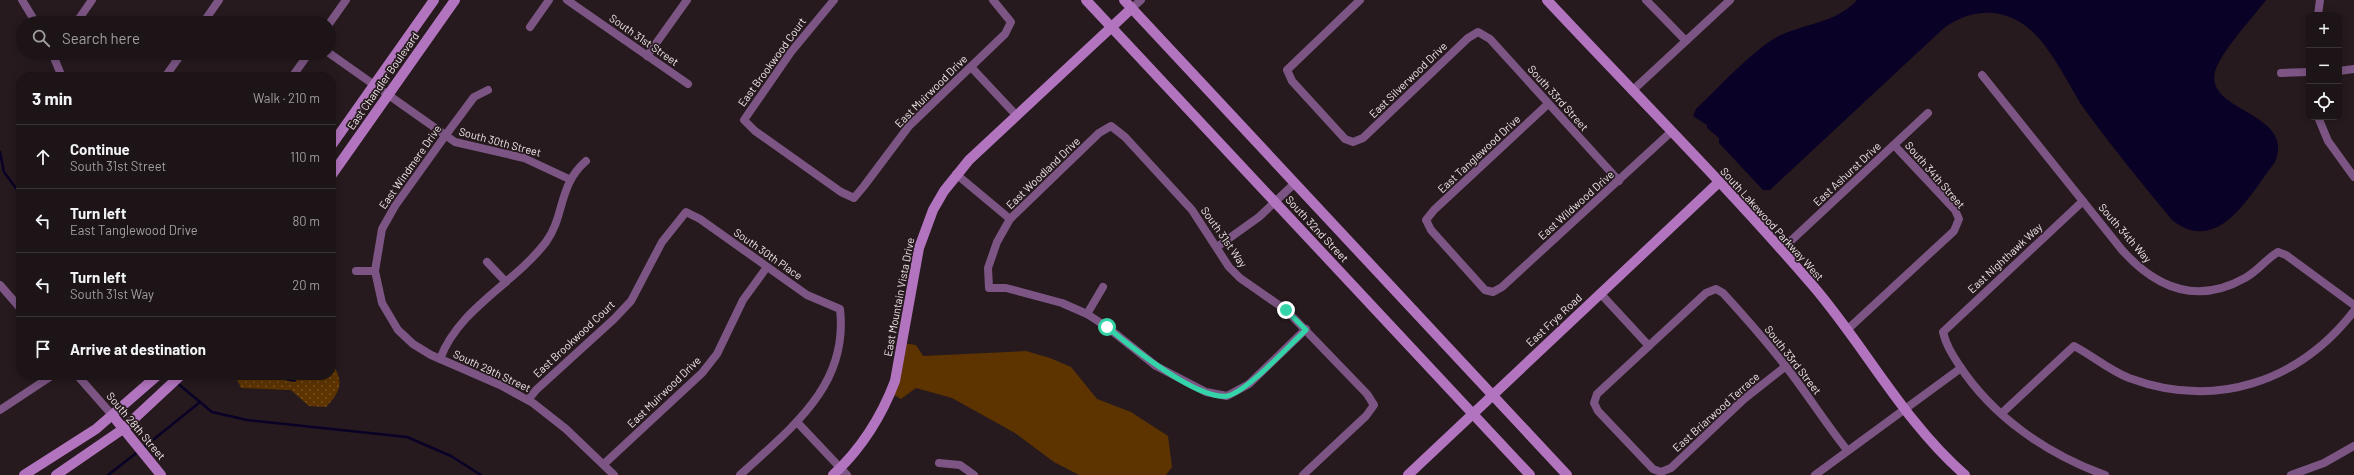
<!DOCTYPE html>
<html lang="en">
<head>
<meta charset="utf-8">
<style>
	:root { --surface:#1c1416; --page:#292123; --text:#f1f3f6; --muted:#a09ea1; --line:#3a3335 }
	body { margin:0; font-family:Barlow,sans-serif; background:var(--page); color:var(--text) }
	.controls { position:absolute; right:12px; top:12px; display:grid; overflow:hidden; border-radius:8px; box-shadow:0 2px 10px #0003 }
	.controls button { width:36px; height:36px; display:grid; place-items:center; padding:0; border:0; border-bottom:1px solid var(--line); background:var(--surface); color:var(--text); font:20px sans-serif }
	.stop { position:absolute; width:12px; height:12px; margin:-9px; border:3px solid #34d4a8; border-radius:50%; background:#fff }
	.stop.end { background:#34d4a8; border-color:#fff; box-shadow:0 1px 4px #0008 }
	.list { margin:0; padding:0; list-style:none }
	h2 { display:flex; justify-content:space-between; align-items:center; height:52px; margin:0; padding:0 16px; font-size:17px }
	h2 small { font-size:13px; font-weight:400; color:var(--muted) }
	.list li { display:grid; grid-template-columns:26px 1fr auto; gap:12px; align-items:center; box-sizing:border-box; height:64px; padding:0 16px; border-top:1px solid var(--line) }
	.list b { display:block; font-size:15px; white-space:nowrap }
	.list p { margin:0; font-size:13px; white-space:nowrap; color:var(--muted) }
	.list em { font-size:13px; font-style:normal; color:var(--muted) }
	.icon { flex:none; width:22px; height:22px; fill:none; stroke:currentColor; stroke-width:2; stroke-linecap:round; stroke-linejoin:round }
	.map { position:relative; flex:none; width:2354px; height:475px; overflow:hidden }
	.search { position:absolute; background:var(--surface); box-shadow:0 2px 10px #0003; left:16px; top:16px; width:320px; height:44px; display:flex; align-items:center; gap:10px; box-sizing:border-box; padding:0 14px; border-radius:22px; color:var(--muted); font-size:15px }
	.panel { position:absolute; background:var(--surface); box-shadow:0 2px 10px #0003; left:16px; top:72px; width:320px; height:308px; border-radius:16px }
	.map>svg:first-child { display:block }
	.green { fill:#5d3400 }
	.park { fill:url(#park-dots) }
	.water { fill:#0a0127 }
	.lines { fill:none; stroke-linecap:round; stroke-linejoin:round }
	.stream { stroke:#0a0127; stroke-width:2.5 }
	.street { stroke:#7c5584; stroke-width:8 }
	.secondary { stroke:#b274bf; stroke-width:10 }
	.route { stroke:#34d4a8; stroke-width:5 }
	.labels { text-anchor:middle; stroke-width:3.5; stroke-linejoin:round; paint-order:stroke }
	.street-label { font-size:11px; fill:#efe6e9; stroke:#261a1e }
</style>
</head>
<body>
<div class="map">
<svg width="2354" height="475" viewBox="0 0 2354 475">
	<defs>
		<pattern id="park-dots" width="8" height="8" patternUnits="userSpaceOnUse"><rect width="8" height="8" fill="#5d3400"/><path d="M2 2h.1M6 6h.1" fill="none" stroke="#755125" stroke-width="1.8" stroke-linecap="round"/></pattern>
	</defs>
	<rect width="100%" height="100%" fill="#261a1e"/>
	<polygon class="green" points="902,343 916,345 923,356 1026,351 1050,358 1071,367 1097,399 1131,412 1168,436 1172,467 1166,475 1079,475 1054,462 1015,433 952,398 916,388 901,399 891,393"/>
	<path class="park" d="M331 361C343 381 343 389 326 407L309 406 291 390 241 388 235 375H331Z"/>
	<g class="water">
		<path d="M1857 0H2266C2254 16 2219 54 2215 72 2205 112 2296 112 2275 162 2250 194 2219 257 2172 220 2142 184 2113 148 2085 110 2067 83 2047 36 2018 21 1993 7 1966 12 1944 28L1770 190H1763L1719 143V138L1707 128V125L1693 116 1696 109C1717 89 1753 50 1777 37 1804 23 1835 24 1857 0Z"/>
		<polygon points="237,375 300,375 295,382 267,377 241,378"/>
	</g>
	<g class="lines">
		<g class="stream">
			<polyline points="0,152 4,172 21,195"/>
			<polyline points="176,382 212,412 247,420 407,437 451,456 481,475"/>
			<polyline points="143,448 200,402"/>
			<polyline points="108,475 139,451"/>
		</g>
		<g class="street">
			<polyline points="22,0 36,23"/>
			<polyline points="567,0 688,84"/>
			<polyline points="834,0 791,52 744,120 755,131 841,192 854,198 864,186 909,126 1005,34 1011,22 993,0"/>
			<polyline points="1360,0 1287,70 1292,81 1345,139 1353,142 1363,138 1468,38 1478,32 1490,39 1619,181"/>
			<polyline points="1646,0 1686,41"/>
			<polyline points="1132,8 1141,0"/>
			<polyline points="2318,15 2320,0"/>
			<polyline points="76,23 92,0"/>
			<polyline points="203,23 219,0"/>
			<polyline points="329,24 346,0"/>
			<polyline points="530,27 549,0"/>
			<polyline points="52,53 62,77"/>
			<polyline points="329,53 455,142 524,158 569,179"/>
			<polyline points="647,56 687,0"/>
			<polyline points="971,67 1017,116"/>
			<polyline points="2339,71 2354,69"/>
			<polyline points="2281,73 2309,72"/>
			<path d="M1982 75 2122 250C2156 288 2197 305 2245 278 2258 271 2266 259 2278 252L2286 255 2354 305"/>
			<polyline points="165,77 182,53"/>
			<polyline points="292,77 309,53"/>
			<polyline points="488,90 474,97 445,136 395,206 382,229 375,271 382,303 398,330 413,344 431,355 500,385 533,403 566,429 614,475"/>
			<polyline points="1632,91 1730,0"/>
			<polyline points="1548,104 1434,210 1426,220 1431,230 1485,290 1493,292 1502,287 1671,132"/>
			<polyline points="2318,117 2328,141 2354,177"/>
			<polyline points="956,174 1010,219"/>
			<path d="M2083 201 1943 332C1946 345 1952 354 1959 365 1993 417 2047 454 2105 475"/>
			<polyline points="1217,247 1259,217 1295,183"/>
			<polyline points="1781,250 1928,113"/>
			<polyline points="487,262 506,282"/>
			<polyline points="356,271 375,271"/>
			<polyline points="0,285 21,309"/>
			<polyline points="1600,293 1649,346"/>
			<polyline points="1087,314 1103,287"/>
			<polyline points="1848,329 1954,231 1959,219 1955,210 1894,145"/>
			<path d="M440 359C459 308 514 284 546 242 565 216 558 185 586 161"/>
			<path d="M1786 366 1744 399 1671 468 1661 472 1653 469 1598 411 1594 403 1597 394 1706 293 1716 289 1723 293C1745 317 1767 342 1787 368 1808 395 1826 424 1847 450"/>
			<polyline points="77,375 113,416"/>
			<path d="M528 400 536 390 614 319 631 301 662 242 686 212 700 219 807 295 840 309C849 386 791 428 740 475"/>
			<polyline points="0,410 53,375"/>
			<path d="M2002 413 2074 346C2093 356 2109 370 2129 378 2215 410 2299 382 2354 311"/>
			<polyline points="797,422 847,475"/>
			<polyline points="939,463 960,465 974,475"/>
			<polyline points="604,464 702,373 717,354 743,300 767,267"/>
			<polyline points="1303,475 1366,416 1374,405 1367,394 1286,310 1240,278 1229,267 1192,210 1125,137 1111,126 1099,133 1010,219 997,242 988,268 989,288 1006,288 1062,303 1087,314 1107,327 1156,366 1206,392 1227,396 1249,384 1306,329"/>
			<polyline points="1815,475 1961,368"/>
			<polyline points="2291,475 2324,463 2354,446"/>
		</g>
		<g class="secondary">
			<polyline points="1086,0 1530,475"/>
			<polyline points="1124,0 1567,475"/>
			<path d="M1547 0C1636 95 1729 188 1814 287 1866 348 1904 422 1965 475"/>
			<polyline points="331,146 434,0"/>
			<polyline points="331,176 455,0"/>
			<polyline points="113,416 161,475"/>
			<polyline points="24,475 96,429 158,375"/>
			<polyline points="56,475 123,429 181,375"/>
			<path d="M833 475C862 448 881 418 895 381L919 248 933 210 944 191 969 160 1132 8"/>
			<polyline points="1408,475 1718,183"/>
		</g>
	</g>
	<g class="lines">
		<path class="route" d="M1107 327C1130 346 1197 400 1227 396 1246 393 1290 344 1306 330L1286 310"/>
	</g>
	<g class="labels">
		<g class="street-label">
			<text transform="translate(644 40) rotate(35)" y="4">South 31st Street</text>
			<text transform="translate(772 62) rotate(-54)" y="4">East Brookwood Court</text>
			<text transform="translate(1408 80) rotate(-44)" y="4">East Silverwood Drive</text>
			<text transform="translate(383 81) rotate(-55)" y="4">East Chandler Boulevard</text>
			<text transform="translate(931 91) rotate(-45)" y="4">East Muirwood Drive</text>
			<text transform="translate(1558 98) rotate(48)" y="4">South 33rd Street</text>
			<text transform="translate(500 142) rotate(15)" y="4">South 30th Street</text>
			<text transform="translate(1479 154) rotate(-43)" y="4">East Tanglewood Drive</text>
			<text transform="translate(410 167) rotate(-55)" y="4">East Windmere Drive</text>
			<text transform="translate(1043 173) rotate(-44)" y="4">East Woodland Drive</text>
			<text transform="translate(1847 174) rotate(-43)" y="4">East Ashurst Drive</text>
			<text transform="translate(1935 175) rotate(49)" y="4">South 34th Street</text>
			<text transform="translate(1576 205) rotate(-42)" y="4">East Wildwood Drive</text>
			<text transform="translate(1772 224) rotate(48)" y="4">South Lakewood Parkway West</text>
			<text transform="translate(1317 229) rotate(47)" y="4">South 32nd Street</text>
			<text transform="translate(2125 233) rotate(49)" y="4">South 34th Way</text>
			<text transform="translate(1224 237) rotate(55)" y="4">South 31st Way</text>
			<text transform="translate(768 254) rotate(35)" y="4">South 30th Place</text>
			<text transform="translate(2005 258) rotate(-43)" y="4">East Nighthawk Way</text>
			<text transform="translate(899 297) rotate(-79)" y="4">East Mountain Vista Drive</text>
			<text transform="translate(1554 320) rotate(-43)" y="4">East Frye Road</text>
			<text transform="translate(574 339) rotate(-43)" y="4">East Brookwood Court</text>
			<text transform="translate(1793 360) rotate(52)" y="4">South 33rd Street</text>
			<text transform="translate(492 371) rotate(25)" y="4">South 29th Street</text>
			<text transform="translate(664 392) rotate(-44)" y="4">East Muirwood Drive</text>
			<text transform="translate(1716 412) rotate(-42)" y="4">East Briarwood Terrace</text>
			<text transform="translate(136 426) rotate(50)" y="4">South 28th Street</text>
		</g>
	</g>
</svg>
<div class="controls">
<button>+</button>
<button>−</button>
<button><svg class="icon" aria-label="locate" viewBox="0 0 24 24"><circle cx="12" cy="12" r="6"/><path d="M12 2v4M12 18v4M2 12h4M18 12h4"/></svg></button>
</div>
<div class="stop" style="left:1107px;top:327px"></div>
<div class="stop end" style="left:1286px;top:310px"></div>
<div class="search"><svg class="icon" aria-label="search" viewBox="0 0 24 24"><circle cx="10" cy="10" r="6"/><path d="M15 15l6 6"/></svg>Search here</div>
<section class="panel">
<h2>3 min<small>Walk · 210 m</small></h2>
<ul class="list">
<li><svg class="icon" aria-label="ahead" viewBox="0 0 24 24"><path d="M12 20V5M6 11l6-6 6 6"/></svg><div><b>Continue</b><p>South 31st Street</p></div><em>110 m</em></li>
<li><svg class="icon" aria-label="left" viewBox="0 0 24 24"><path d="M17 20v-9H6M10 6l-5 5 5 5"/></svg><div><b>Turn left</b><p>East Tanglewood Drive</p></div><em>80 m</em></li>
<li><svg class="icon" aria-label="left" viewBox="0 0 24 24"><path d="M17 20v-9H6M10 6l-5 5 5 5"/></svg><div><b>Turn left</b><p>South 31st Way</p></div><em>20 m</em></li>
<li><svg class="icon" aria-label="arrive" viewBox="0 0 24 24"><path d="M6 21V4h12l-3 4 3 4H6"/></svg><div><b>Arrive at destination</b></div></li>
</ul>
</section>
</div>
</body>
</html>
